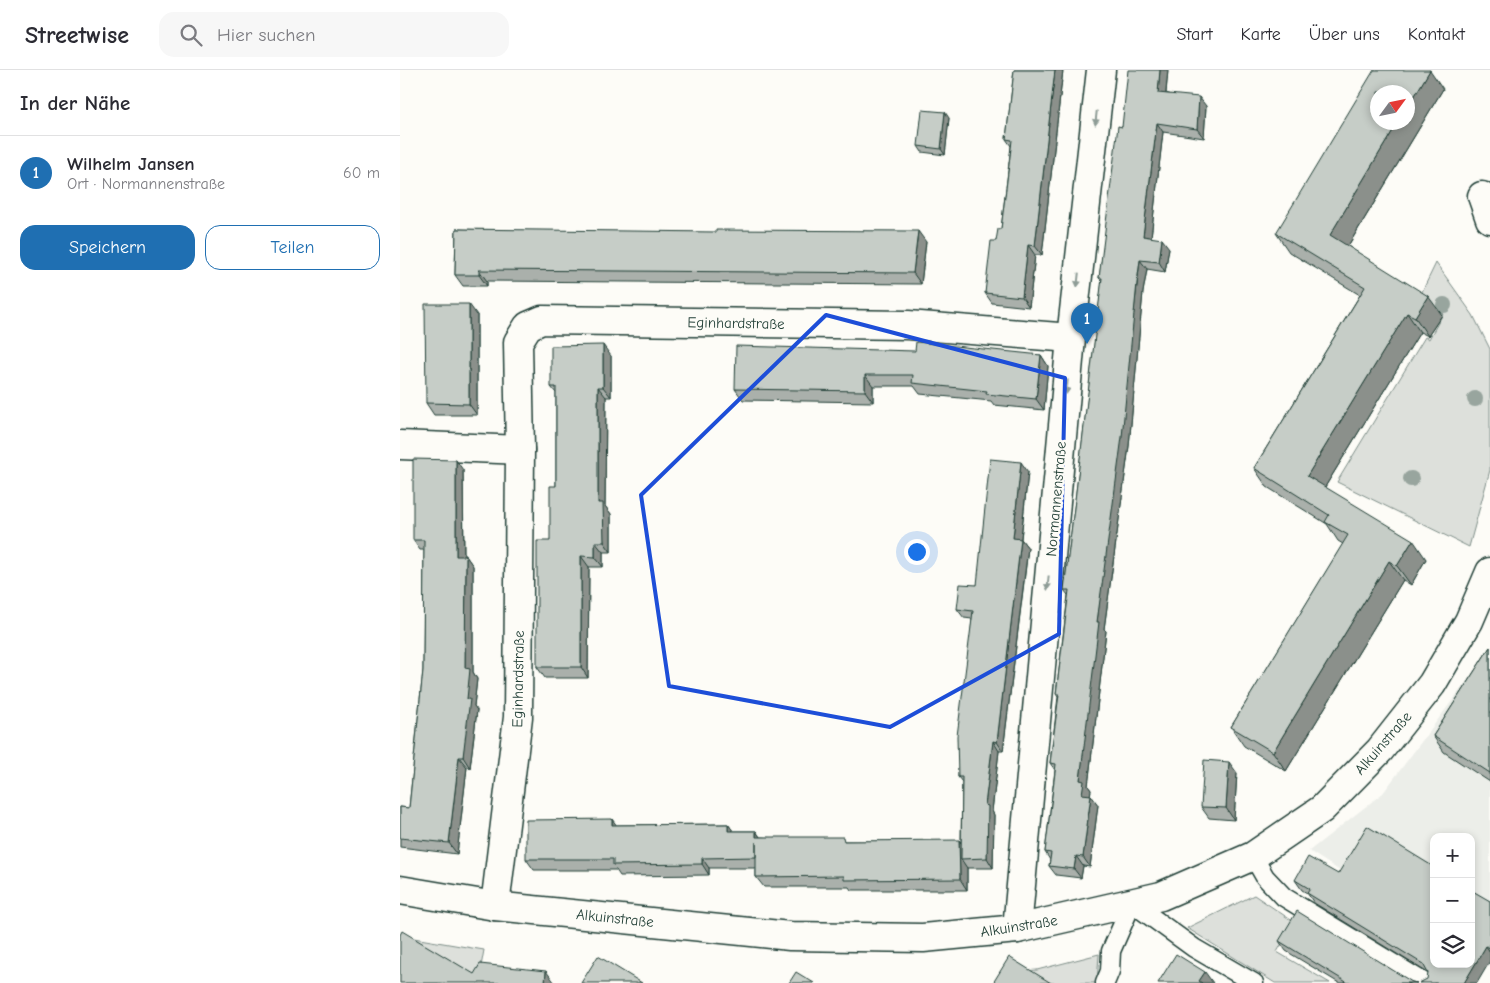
<!DOCTYPE html>
<html lang="de">
<head>
<meta charset="utf-8">
<style>
	:root { --surface:#fff; --page:#f7f7f7; --text:#2b2b33; --muted:#7c7c81; --line:#e1e1e2; --accent:#1f6fb2 }
	body { margin:0; font-family:"Comic Neue",sans-serif; background:var(--page); color:var(--text) }
	.controls { position:absolute; right:15px; bottom:15px; display:grid; overflow:hidden; border-radius:10px; box-shadow:0 2px 8px #0003 }
	.controls button { width:45px; height:45px; display:grid; place-items:center; padding:0; border:0; border-bottom:1px solid var(--line); background:var(--surface); color:var(--text); font:25px sans-serif }
	.compass { position:absolute; left:970px; top:15px; width:45px; height:45px; border-radius:50%; background:var(--surface); box-shadow:0 2px 8px #0003; rotate:57deg }
	.you { position:absolute; left:516px; top:481px; width:18px; height:18px; margin:-12px; border:4px solid #fff; border-radius:50%; background:#1a73e8; box-shadow:0 0 0 8px #1a73e833 }
	.badge { display:grid; place-items:center; width:32px; height:32px; border-radius:50%; background:var(--accent); color:#fff; font-size:16px; font-weight:700 }
	.pin { position:absolute; translate:-50% -41px; filter:drop-shadow(0 1px 2px #0008) }
	.pin::after { content:''; position:absolute; top:26px; width:18px; height:15px; background:inherit; clip-path:polygon(0 0,100% 0,50% 100%) }
	.list { margin:0; padding:0; list-style:none }
	h2 { display:flex; justify-content:space-between; align-items:center; height:65px; margin:0; padding:0 20px; font-size:21px }
	h2 small { font-size:16px; font-weight:400; color:var(--muted) }
	.list li { display:grid; grid-template-columns:32px 1fr auto; gap:15px; align-items:center; box-sizing:border-box; height:75px; padding:0 20px; border-top:1px solid var(--line) }
	.list b { display:block; font-size:19px; white-space:nowrap }
	.list p { margin:0; font-size:16px; white-space:nowrap; color:var(--muted) }
	.list em { font-size:16px; font-style:normal; color:var(--muted) }
	.actions { display:flex; gap:10px; padding:15px 20px }
	.actions a { flex:1; padding:11px 0; border:1px solid var(--accent); border-radius:15px; text-align:center; font-size:18px; color:var(--accent) }
	.actions .main { background:var(--accent); color:#fff }
	.icon { flex:none; width:28px; height:28px; fill:none; stroke:currentColor; stroke-width:2; stroke-linecap:round; stroke-linejoin:round }
	.map { position:relative; flex:none; width:1090px; height:913px; overflow:hidden }
	header { display:flex; align-items:center; gap:30px; box-sizing:border-box; height:70px; padding:0 25px; background:var(--surface); border-bottom:1px solid var(--line) }
	header strong { font-size:24px }
	nav { display:flex; gap:28px; margin-inline-start:auto; font-size:18px }
	.search { width:350px; height:45px; background:var(--page); display:flex; align-items:center; gap:12px; box-sizing:border-box; padding:0 18px; border-radius:15px; color:var(--muted); font-size:19px }
	main { display:flex }
	aside { flex:1; background:var(--surface) }
	.map>svg:first-child { display:block }
	.built { fill:#eceee9 }
	.green { fill:#dde0db; stroke:#7e8e88 }
	.lines { fill:none; stroke-linecap:round; stroke-linejoin:round }
	.service-casing { stroke:#1f3d34; stroke-width:21 }
	.minor-casing { stroke:#1f3d34; stroke-width:31 }
	.service { stroke:#fdfcf7; stroke-width:18 }
	.minor { stroke:#fdfcf7; stroke-width:28 }
	.tree { fill:#98a59e }
	.wall { fill:#aab0ab; stroke:#1f3d34 }
	.shaded-wall { fill:#8b908b; stroke:#1f3d34 }
	.building { fill:#c6cdc7; stroke:#1f3d34 }
	.oneway { fill:#8e9c96 }
	.marked { fill:none; stroke:#1d4ed8; stroke-width:4; stroke-linejoin:round }
	.labels { text-anchor:middle; stroke-width:5; stroke-linejoin:round; paint-order:stroke }
	.street-label { font-size:15px; fill:#1f3d34; stroke:#fdfcf7 }
</style>
</head>
<body>
<header>
<strong>Streetwise</strong>
<div class="search"><svg class="icon" aria-label="search" viewBox="0 0 24 24"><circle cx="10" cy="10" r="6"/><path d="M15 15l6 6"/></svg>Hier suchen</div>
<nav><a>Start</a><a>Karte</a><a>Über uns</a><a>Kontakt</a></nav>
</header>
<main>
<aside>
<h2>In der Nähe<small></small></h2>
<ul class="list">
<li><span class="badge">1</span><div><b>Wilhelm Jansen</b><p>Ort · Normannenstraße</p></div><em>60 m</em></li>
</ul>
<div class="actions"><a class="main">Speichern</a><a>Teilen</a></div>
</aside>
<div class="map">
<svg width="1090" height="913" viewBox="0 0 1090 913">
	<rect width="100%" height="100%" fill="#fdfcf7"/>
	<filter id="ink" filterUnits="userSpaceOnUse"><feTurbulence type="fractalNoise" baseFrequency=".02" numOctaves="2"/><feDisplacementMap in="SourceGraphic" scale="10" xChannelSelector="R" yChannelSelector="G"/><feConvolveMatrix kernelMatrix="1 2 1 2 8 2 1 2 1" color-interpolation-filters="sRGB"/></filter>
	<g filter="url(#ink)">
		<polygon class="built" points="1090,576 1090,897 1071,885 1071,767 1034,767 1034,861 909,781 983,723 1075,600"/>
		<g class="green">
			<polygon points="1036,193 1073,245 1090,279 1090,400 1069,477 937,412 1025,267 1029,269 1043,244 1019,228"/>
			<polygon points="854,825 894,852 877,882 930,913 875,913 787,858"/>
			<polygon points="2,866 84,880 78,913 0,869"/>
			<polygon points="699,884 697,913 599,913 607,902 637,900"/>
		</g>
		<g class="lines">
			<g class="service-casing">
				<g id="service">
					<polyline points="853,786 865,807 884,827 1025,913"/>
					<polyline points="705,913 710,901 711,881 732,833 794,878 854,913"/>
				</g>
			</g>
			<g class="minor-casing">
				<g id="minor">
					<polyline points="1082,126 1090,149"/>
					<polyline points="0,375 120,380"/>
					<polyline points="0,820 95,836 390,866 523,868 617,859 761,826 853,786 922,739 980,680 1032,614 1069,551 1090,502"/>
					<polyline points="95,836 118,647 120,380 118,272 128,256 142,250 508,255 671,268"/>
					<polyline points="617,859 671,268 701,0"/>
				</g>
			</g>
			<use href="#service" class="service"/>
			<use href="#minor" class="minor"/>
		</g>
		<g class="tree">
			<circle cx="1044" cy="235" r="8"/>
			<circle cx="1075" cy="329" r="8"/>
			<circle cx="1011" cy="409" r="8"/>
		</g>
		<g class="wall">
			<polygon points="614,0 663,0 642,185 635,185 629,237 592,233 585,223 596,171 601,159 611,76 606,69"/>
			<polygon points="768,0 766,23 806,36 804,68 763,62 751,167 769,178 765,202 747,199 743,222 729,376 704,559 706,561 688,716 691,720 690,725 698,735 690,797 683,796 681,808 656,805 649,796 650,790 645,782 655,700 650,693 658,627 656,624 668,525 664,520 702,211 699,208 722,57"/>
			<polygon points="1043,19 948,176 1042,245 1028,266 1020,262 925,417 1026,489 1011,515 1003,510 886,701 844,676 831,657 943,474 938,471 927,454 867,417 854,398 960,225 889,182 876,163"/>
			<polygon points="549,48 545,85 522,82 518,76"/>
			<polygon points="56,159 526,172 521,214 87,211 87,216 63,216 55,205"/>
			<polygon points="77,245 77,345 34,345 26,333"/>
			<polygon points="641,285 648,296 644,340 594,335 591,331 520,324 514,316 473,316 473,332 343,330 335,319"/>
			<polygon points="211,286 211,327 206,327 205,436 211,444 211,482 203,482 203,497 189,497 188,608 145,608 137,597 156,416 156,323 151,317"/>
			<polygon points="63,400 64,486 66,486 73,496 73,602 77,609 74,636 77,640 70,698 67,697 57,784 0,777 0,737 9,738 23,600 24,480 20,480 13,470"/>
			<polygon points="628,402 621,469 628,478 625,504 603,681 599,681 592,741 594,745 593,798 567,798 567,820 451,820 449,817 364,817 356,807 356,798 309,798 309,805 220,806 216,800 134,800 126,789 217,755 328,754 333,761 356,761 360,767 446,771 561,772 562,712 558,707 572,549 564,548 557,539 577,515"/>
			<polygon points="1090,577 1090,712 1044,682 1033,666"/>
			<polygon points="837,703 834,750 809,748 801,737"/>
			<polygon points="938,804 1090,831 1090,891 1028,903 914,833 907,823 902,820 895,810"/>
			<polygon points="879,871 1012,912 1017,913 939,913 886,881"/>
		</g>
		<g class="shaded-wall">
			<polygon points="655,0 663,0 642,185 635,176"/>
			<polygon points="760,0 768,0 765,32 758,23"/>
			<polygon points="1030,0 1043,19 943,184 930,165 998,52 1008,52 1008,37"/>
			<polygon points="799,27 806,36 804,68 797,59"/>
			<polygon points="545,42 549,48 545,85 541,79"/>
			<polygon points="757,53 763,62 750,176 743,166"/>
			<polygon points="518,161 526,172 521,214 513,203"/>
			<polygon points="762,169 769,178 765,202 759,192"/>
			<polygon points="628,175 635,185 629,237 622,227"/>
			<polygon points="740,190 747,199 743,222 729,376 704,559 706,561 688,716 691,720 689,733 682,724 680,710 697,552"/>
			<polygon points="79,200 87,211 87,216 79,205"/>
			<polygon points="1028,226 1042,245 1028,266 1015,247"/>
			<polygon points="69,234 77,245 77,345 69,334"/>
			<polygon points="1007,243 1020,262 920,425 907,406"/>
			<polygon points="203,275 211,286 211,327 203,317"/>
			<polygon points="641,285 648,296 644,340 636,329"/>
			<polygon points="465,305 473,316 473,332 465,321"/>
			<polygon points="198,317 206,327 205,436 211,444 211,482 204,472 198,433"/>
			<polygon points="56,390 63,400 64,496 56,486"/>
			<polygon points="621,392 628,402 620,477 613,468"/>
			<polygon points="621,469 628,478 603,681 597,672"/>
			<polygon points="1013,470 1026,489 1011,515 997,496"/>
			<polygon points="195,472 203,482 203,497 195,487"/>
			<polygon points="66,486 73,496 73,602 77,609 74,636 77,640 70,698 63,687 67,629 65,598"/>
			<polygon points="181,486 189,497 188,608 181,597"/>
			<polygon points="989,491 1003,510 886,701 873,682"/>
			<polygon points="593,671 599,681 592,741 594,745 593,798 587,788 585,735"/>
			<polygon points="59,687 67,697 57,784 49,773"/>
			<polygon points="829,692 837,703 834,750 826,738"/>
			<polygon points="691,725 698,735 690,797 683,787"/>
			<polygon points="212,749 220,760 212,755"/>
			<polygon points="328,754 336,765 328,761"/>
			<polygon points="356,761 363,772 356,767"/>
			<polygon points="559,770 567,781 561,789 567,798 567,820 560,809"/>
			<polygon points="676,786 683,796 681,808 674,799"/>
			<polygon points="302,788 309,798 309,805 302,794"/>
			<polygon points="1086,876 1090,882 1090,891 1077,913 1064,913"/>
			<polygon points="146,901 155,913 145,913"/>
			<polygon points="805,902 813,913 800,913 799,911"/>
		</g>
		<g class="building">
			<polygon points="614,0 655,0 635,176 628,175 622,227 585,223 591,171 596,171 598,159 601,159 612,70 606,69"/>
			<polygon points="728,0 760,0 758,23 799,27 797,59 757,53 743,166 762,169 759,192 740,190 737,213 722,367 697,552 699,552 680,710 684,711 682,724 691,725 683,787 676,786 674,799 649,796 651,783 645,782 656,694 650,693 659,624 656,624 669,520 664,520 702,208 699,208 710,121 718,56 722,57"/>
			<polygon points="974,0 1030,0 1008,37 1008,22 978,22 978,52 998,52 930,165 1028,226 1015,247 1007,243 907,406 1013,470 997,496 989,491 873,682 831,657 948,465 925,452 929,445 854,398 965,217 876,163"/>
			<polygon points="522,40 545,42 541,79 518,76"/>
			<polygon points="56,159 316,162 316,160 518,161 513,203 79,200 79,205 55,205"/>
			<polygon points="25,234 69,234 69,334 26,333"/>
			<polygon points="516,272 641,285 636,329 586,324 587,321 512,313 513,305 465,305 465,321 335,319 336,276 515,281"/>
			<polygon points="203,275 203,317 198,317 198,433 203,433 204,472 195,472 195,487 181,486 181,597 137,597 137,471 150,471 150,416 156,416 156,317 151,317 151,276"/>
			<polygon points="13,389 56,390 56,486 66,486 65,598 70,599 67,629 70,629 63,687 59,687 49,773 0,768 0,737 9,738 23,600 24,470 13,470"/>
			<polygon points="590,389 621,392 613,468 621,469 597,672 593,671 585,735 588,736 587,788 561,789 562,707 558,707 557,666 573,541 557,539 560,514 577,515"/>
			<polygon points="1090,577 1090,703 1033,666"/>
			<polygon points="804,690 829,692 826,738 801,737"/>
			<polygon points="212,749 212,755 328,754 328,761 356,761 356,767 443,767 444,771 559,770 560,809 444,810 444,806 356,807 356,772 356,787 302,788 302,794 213,795 213,789 126,789 126,750"/>
			<polygon points="967,756 1034,797 1034,894 1071,894 1071,820 1090,831 1090,878 1086,876 1064,913 1019,913 1027,909 1028,903 1023,894 907,823 910,819 895,810 908,787 938,804"/>
			<polygon points="897,841 1012,912 1017,913 948,913 879,871"/>
			<polygon points="2,861 74,904 80,894 146,901 145,913 0,913 0,865"/>
			<polygon points="776,884 805,902 799,911 802,913 758,913"/>
			<polygon points="198,886 242,913 181,913"/>
			<polygon points="609,887 651,913 593,913"/>
			<polygon points="396,902 414,913 389,913"/>
		</g>
		<defs><path id="oneway-solid" d="M-6-.8H1V-3.2L6.5 0L1 3.2V.8H-6Z" transform="scale(1.25)"/></defs>
		<g class="oneway">
			<use href="#oneway-solid" transform="translate(696 48) rotate(96)"/>
			<use href="#oneway-solid" transform="translate(678 210) rotate(96)"/>
			<use href="#oneway-solid" transform="translate(667 317) rotate(95)"/>
			<use href="#oneway-solid" transform="translate(648 513) rotate(95)"/>
		</g>
	</g>
	<path class="marked" d="M426 245 665 308 659 564 490 657 269 616 241 425Z"/>
	<g class="labels">
		<g class="street-label">
			<text transform="translate(336 253) rotate(1)" y="5">Eginhardstraße</text>
			<text transform="translate(656 429) rotate(-85)" y="5">Normannenstraße</text>
			<text transform="translate(118 609) rotate(-89)" y="5">Eginhardstraße</text>
			<text transform="translate(983 673) rotate(-49)" y="5">Alkuinstraße</text>
			<text transform="translate(215 848) rotate(6)" y="5">Alkuinstraße</text>
			<text transform="translate(619 856) rotate(-9)" y="5">Alkuinstraße</text>
		</g>
	</g>
</svg>
<div class="controls">
<button>+</button>
<button>−</button>
<button><svg class="icon" aria-label="layers" viewBox="0 0 24 24"><path d="M12 4l9 5-9 5-9-5zM3 14l9 5 9-5"/></svg></button>
</div>
<svg class="compass" viewBox="-18 -18 36 36"><path d="M0-13l5 13h-10z" fill="#e53935"/><path d="M0 13l5-13h-10z" fill="#7c7c81"/></svg>
<div class="you"></div>
<div class="pin badge" style="left:687px;top:274px">1</div>
</div>
</main>
</body>
</html>
